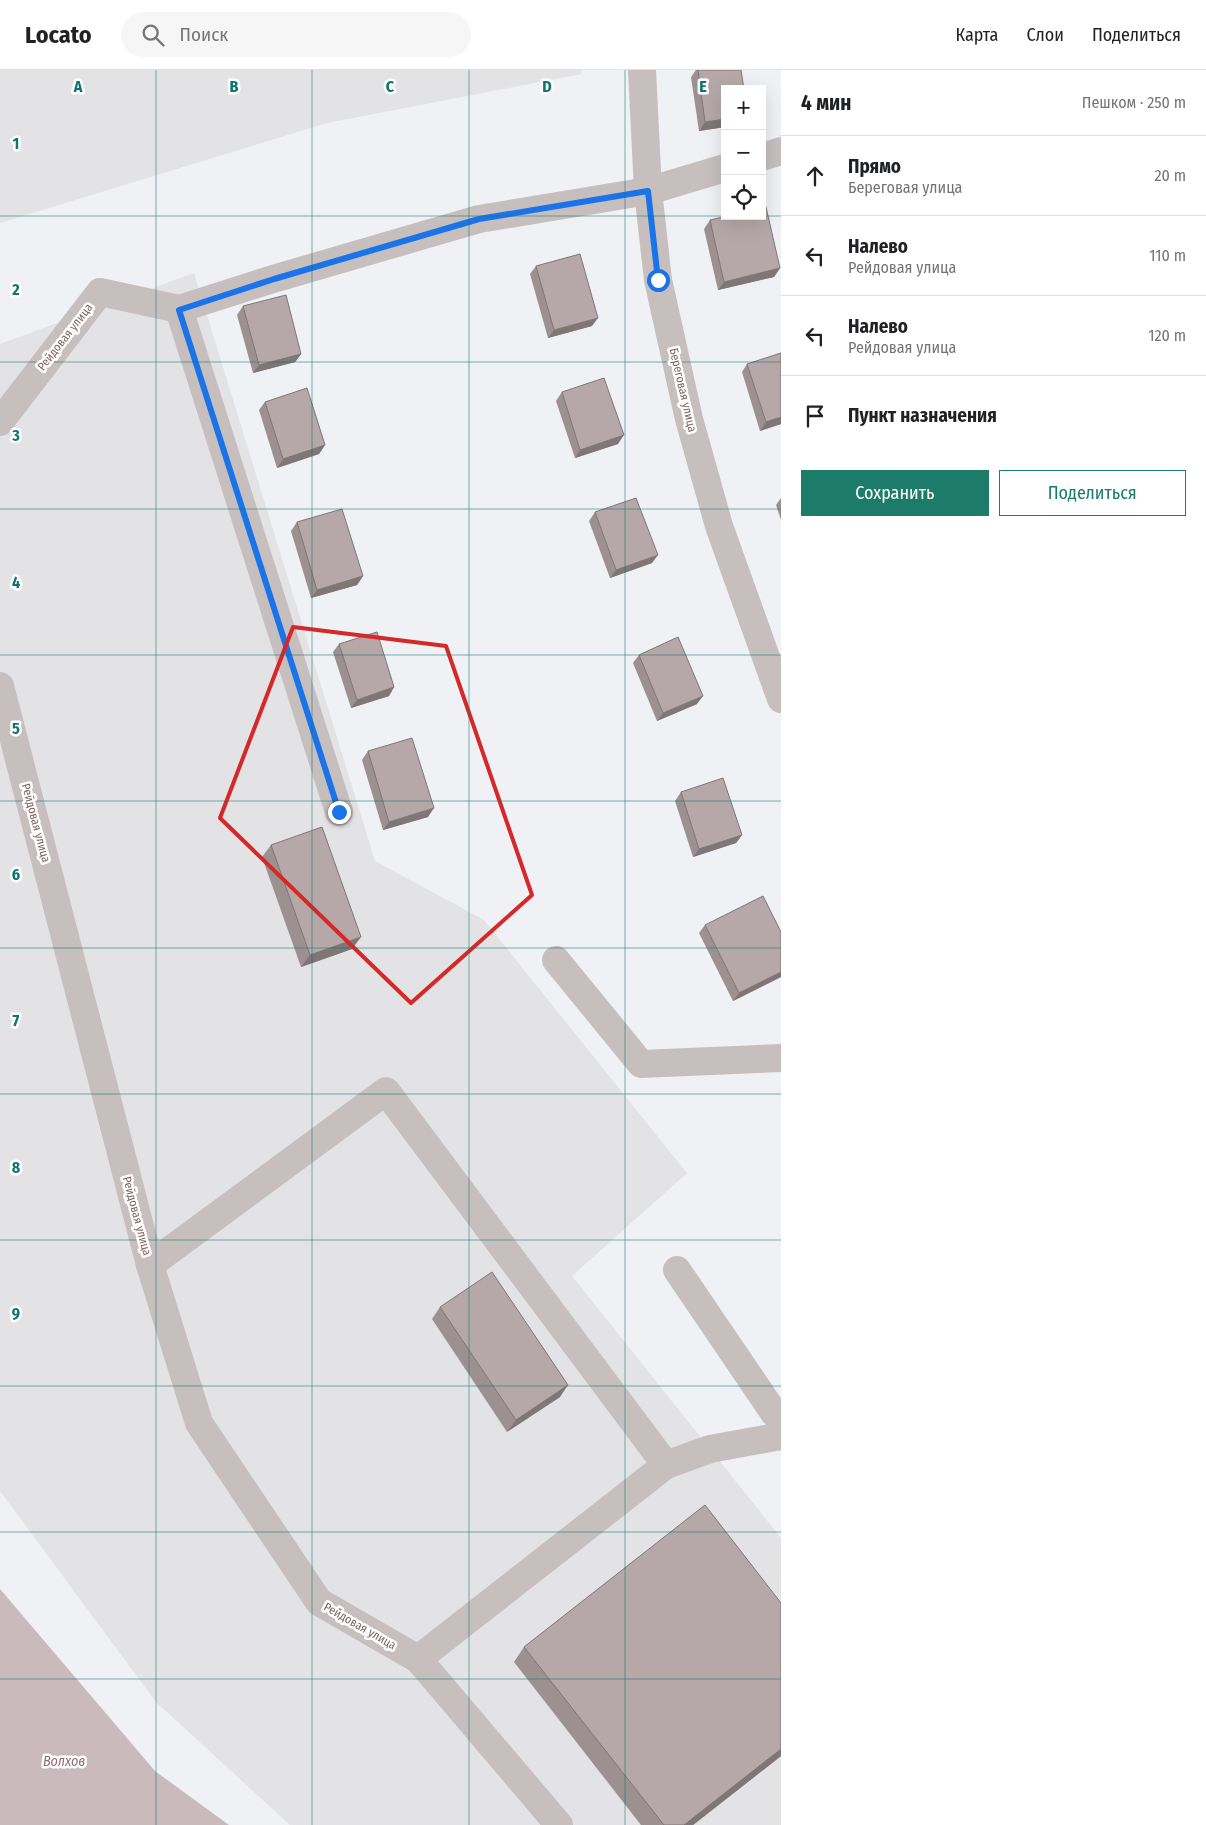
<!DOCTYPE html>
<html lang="ru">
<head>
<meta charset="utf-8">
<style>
	:root { --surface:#fff; --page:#f6f6f6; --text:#202124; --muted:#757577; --line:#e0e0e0; --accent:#1d7b6a }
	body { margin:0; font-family:"Fira Sans Condensed",sans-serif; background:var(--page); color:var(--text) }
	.controls { position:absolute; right:15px; top:15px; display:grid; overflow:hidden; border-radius:0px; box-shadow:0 5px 20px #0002 }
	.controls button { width:45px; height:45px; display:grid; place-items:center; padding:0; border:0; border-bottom:1px solid var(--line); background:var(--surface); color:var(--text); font:25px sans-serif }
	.stop { position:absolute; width:15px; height:15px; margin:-11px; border:4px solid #1a73e8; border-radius:50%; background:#fff }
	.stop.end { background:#1a73e8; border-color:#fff; box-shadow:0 1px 5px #0008 }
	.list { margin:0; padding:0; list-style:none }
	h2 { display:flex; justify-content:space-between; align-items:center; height:65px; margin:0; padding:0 20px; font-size:21px }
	h2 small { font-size:16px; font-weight:400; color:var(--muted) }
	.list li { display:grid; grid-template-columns:32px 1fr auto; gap:15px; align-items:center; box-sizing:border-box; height:80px; padding:0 20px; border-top:1px solid var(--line) }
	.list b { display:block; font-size:19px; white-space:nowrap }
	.list p { margin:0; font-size:16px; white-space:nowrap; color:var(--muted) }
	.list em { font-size:16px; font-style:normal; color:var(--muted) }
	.actions { display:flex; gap:10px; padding:15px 20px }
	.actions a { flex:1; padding:11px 0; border:1px solid var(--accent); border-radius:0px; text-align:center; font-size:18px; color:var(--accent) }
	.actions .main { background:var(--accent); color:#fff }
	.icon { flex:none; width:28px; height:28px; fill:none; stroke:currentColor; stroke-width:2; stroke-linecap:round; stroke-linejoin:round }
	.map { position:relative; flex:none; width:781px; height:1755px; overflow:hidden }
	header { display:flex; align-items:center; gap:30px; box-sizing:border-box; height:70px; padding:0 25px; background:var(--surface); border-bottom:1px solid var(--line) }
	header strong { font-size:24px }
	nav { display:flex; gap:28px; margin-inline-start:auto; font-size:18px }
	.search { width:350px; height:45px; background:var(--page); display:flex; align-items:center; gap:12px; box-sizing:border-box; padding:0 18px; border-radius:28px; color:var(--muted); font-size:19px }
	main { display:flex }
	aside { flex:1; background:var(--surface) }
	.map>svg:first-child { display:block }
	.built { fill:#e3e2e4 }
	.water { fill:#cbbabd }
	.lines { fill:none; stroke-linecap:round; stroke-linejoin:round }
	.minor { stroke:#c6bfbe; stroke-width:28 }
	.wall { fill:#9d9091 }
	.shaded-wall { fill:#7f7676 }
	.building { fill:#b6a8a9; stroke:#7f7676 }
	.route { stroke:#1a73e8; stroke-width:6 }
	.marked { fill:none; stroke:#d62828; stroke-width:4; stroke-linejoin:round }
	.grid { fill:none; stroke:#0f766e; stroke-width:1; stroke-opacity:0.55 }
	.labels { text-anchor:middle; stroke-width:5; stroke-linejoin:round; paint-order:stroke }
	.street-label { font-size:12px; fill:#826261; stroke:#fff }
	.water-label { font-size:14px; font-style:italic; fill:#956b72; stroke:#fff }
	.grid-label { font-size:16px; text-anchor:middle; font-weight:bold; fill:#0f766e; stroke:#fff; stroke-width:5; stroke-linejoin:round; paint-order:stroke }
</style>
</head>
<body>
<header>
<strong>Locato</strong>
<div class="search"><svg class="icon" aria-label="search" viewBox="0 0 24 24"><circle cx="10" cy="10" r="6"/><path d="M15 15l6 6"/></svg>Поиск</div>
<nav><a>Карта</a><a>Слои</a><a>Поделиться</a></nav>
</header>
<main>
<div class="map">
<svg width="781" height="1755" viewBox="0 0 781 1755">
	<rect width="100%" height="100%" fill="#eff1f4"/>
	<g class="built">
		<polygon points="0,0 581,0 581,4 327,53 0,153"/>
		<polygon points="194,203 375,791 484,850 687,1103 572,1206 781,1468 781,1755 290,1755 156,1632 0,1421 0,274"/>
	</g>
	<polygon class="water" points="0,1519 155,1701 229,1755 0,1755"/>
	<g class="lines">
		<g class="minor">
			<polyline points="642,0 648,121 658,210 689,349 719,456 781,629"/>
			<polyline points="762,87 781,81"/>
			<polyline points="179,239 339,742"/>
			<polyline points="0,352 100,222 179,239 273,209 479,149 648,121 725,98"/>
			<polyline points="0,616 150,1195 199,1353 319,1532 418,1589"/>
			<polyline points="556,890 641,994 781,988"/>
			<polyline points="150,1195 386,1021 666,1395"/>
			<polyline points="677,1200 774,1343 781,1345"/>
			<polyline points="559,1755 418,1589 666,1395 710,1379 781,1366"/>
		</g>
	</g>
	<g class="wall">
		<polygon points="696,0 741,0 725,19 725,57 699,61 691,7"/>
		<polygon points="710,150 780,198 774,207 718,220 704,159"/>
		<polygon points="536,196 592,256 548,268 530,204"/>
		<polygon points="243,236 301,284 295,292 253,303 237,245"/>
		<polygon points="781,283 781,354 760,361 742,302 747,294"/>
		<polygon points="562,322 618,374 575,388 556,331"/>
		<polygon points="265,332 325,375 319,384 277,398 259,340"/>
		<polygon points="781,428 781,450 776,435"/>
		<polygon points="595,442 652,493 610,508 589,451"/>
		<polygon points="297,452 363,506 357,515 311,528 291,461"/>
		<polygon points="339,574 394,617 389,626 351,638 333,582"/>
		<polygon points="639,585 697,634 657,651 633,593"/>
		<polygon points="368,681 428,747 383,760 362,690"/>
		<polygon points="681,722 742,765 736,773 693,787 675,731"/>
		<polygon points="271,775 352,879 301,897 262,787"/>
		<polygon points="705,855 781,862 781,907 733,931 699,863"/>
		<polygon points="440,1237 560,1327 507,1362 432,1249"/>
		<polygon points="524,1577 781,1686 693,1755 641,1755 514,1592"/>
	</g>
	<g class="shaded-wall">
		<polygon points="725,49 725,57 699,61 705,52"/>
		<polygon points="780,198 774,207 718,220 724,212"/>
		<polygon points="598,248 592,256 548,268 554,260"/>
		<polygon points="301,284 295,292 253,303 259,295"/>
		<polygon points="781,347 781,354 760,361 766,352"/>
		<polygon points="624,365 618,374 575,388 580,380"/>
		<polygon points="325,375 319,384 277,398 283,389"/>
		<polygon points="658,485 652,493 610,508 616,500"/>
		<polygon points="363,506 357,515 311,528 317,520"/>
		<polygon points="394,617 389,626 351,638 357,630"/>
		<polygon points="703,626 697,634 657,651 663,643"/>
		<polygon points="434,738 428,747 383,760 389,752"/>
		<polygon points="742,765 736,773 693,787 699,779"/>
		<polygon points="361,867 352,879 301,897 310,885"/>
		<polygon points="781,902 781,907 733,931 739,923"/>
		<polygon points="568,1315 560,1327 507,1362 516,1350"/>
		<polygon points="781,1679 781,1686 693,1755 684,1755"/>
	</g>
	<g class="building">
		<polygon points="698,0 741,0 744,19 725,19 725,49 705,52"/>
		<polygon points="766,137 780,198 724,212 710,150 727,146 762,146 762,138"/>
		<polygon points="580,184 598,248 554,260 536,196"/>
		<polygon points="286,225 301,284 259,295 243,236"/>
		<polygon points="781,283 781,347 766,352 747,294"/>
		<polygon points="604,308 624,365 580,380 562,322"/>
		<polygon points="307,318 325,375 283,389 265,332"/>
		<polygon points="636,428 658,485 616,500 595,442"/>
		<polygon points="342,439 363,506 317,520 297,452"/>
		<polygon points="377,562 394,617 357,630 339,574"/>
		<polygon points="678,567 703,626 663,643 639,585"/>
		<polygon points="412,668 434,738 389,752 368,681"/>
		<polygon points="723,708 742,765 699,779 681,722"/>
		<polygon points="322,757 361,867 310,885 271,775"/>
		<polygon points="763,826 781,862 781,902 739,923 705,855"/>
		<polygon points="492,1202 568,1315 516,1350 440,1237"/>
		<polygon points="705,1435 781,1533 781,1679 684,1755 664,1755 524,1577"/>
	</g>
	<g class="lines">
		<polyline class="route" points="339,742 179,240 274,209 479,149 648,121 658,210"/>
	</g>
	<path class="marked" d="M293 557 446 576 532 825 411 933 220 748Z"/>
	<path class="grid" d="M156 0V1755M312 0V1755M469 0V1755M625 0V1755M0 146H725M725 146H762M762 146H781M0 292H781M0 439H781M0 585H781M0 731H781M0 878H781M0 1024H781M0 1170H781M0 1316H781M0 1462H781M0 1609H781"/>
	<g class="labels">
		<g class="street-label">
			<text transform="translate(65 267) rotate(-52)" y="4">Рейдовая улица</text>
			<text transform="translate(683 320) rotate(77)" y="4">Береговая улица</text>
			<text transform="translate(36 753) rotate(75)" y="4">Рейдовая улица</text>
			<text transform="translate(137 1146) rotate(75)" y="4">Рейдовая улица</text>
			<text transform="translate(360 1556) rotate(30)" y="4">Рейдовая улица</text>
		</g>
		<g class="water-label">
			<text x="64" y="1696">Волхов</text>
		</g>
	</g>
	<g class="grid-label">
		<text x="78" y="22">A</text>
		<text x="234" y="22">B</text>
		<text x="390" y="22">C</text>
		<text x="547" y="22">D</text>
		<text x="703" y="22">E</text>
		<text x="16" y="79">1</text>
		<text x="16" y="225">2</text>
		<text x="16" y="371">3</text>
		<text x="16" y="518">4</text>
		<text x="16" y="664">5</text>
		<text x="16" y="810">6</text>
		<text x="16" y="956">7</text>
		<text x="16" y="1103">8</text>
		<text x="16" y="1249">9</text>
	</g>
</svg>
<div class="controls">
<button>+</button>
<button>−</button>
<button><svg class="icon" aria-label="locate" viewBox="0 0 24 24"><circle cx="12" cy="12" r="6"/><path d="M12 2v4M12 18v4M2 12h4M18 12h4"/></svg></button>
</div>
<div class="stop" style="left:658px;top:210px"></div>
<div class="stop end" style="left:339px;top:742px"></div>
</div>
<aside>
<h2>4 мин<small>Пешком · 250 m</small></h2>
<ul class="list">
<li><svg class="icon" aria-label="ahead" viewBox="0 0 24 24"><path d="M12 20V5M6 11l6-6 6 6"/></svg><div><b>Прямо</b><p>Береговая улица</p></div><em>20 m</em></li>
<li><svg class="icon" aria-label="left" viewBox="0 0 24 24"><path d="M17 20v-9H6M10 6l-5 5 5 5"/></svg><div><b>Налево</b><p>Рейдовая улица</p></div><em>110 m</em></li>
<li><svg class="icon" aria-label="left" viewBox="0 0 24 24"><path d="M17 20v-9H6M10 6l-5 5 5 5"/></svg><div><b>Налево</b><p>Рейдовая улица</p></div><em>120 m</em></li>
<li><svg class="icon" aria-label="arrive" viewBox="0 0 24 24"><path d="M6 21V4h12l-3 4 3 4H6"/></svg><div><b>Пункт назначения</b></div></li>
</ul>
<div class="actions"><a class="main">Сохранить</a><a>Поделиться</a></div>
</aside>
</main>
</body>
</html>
